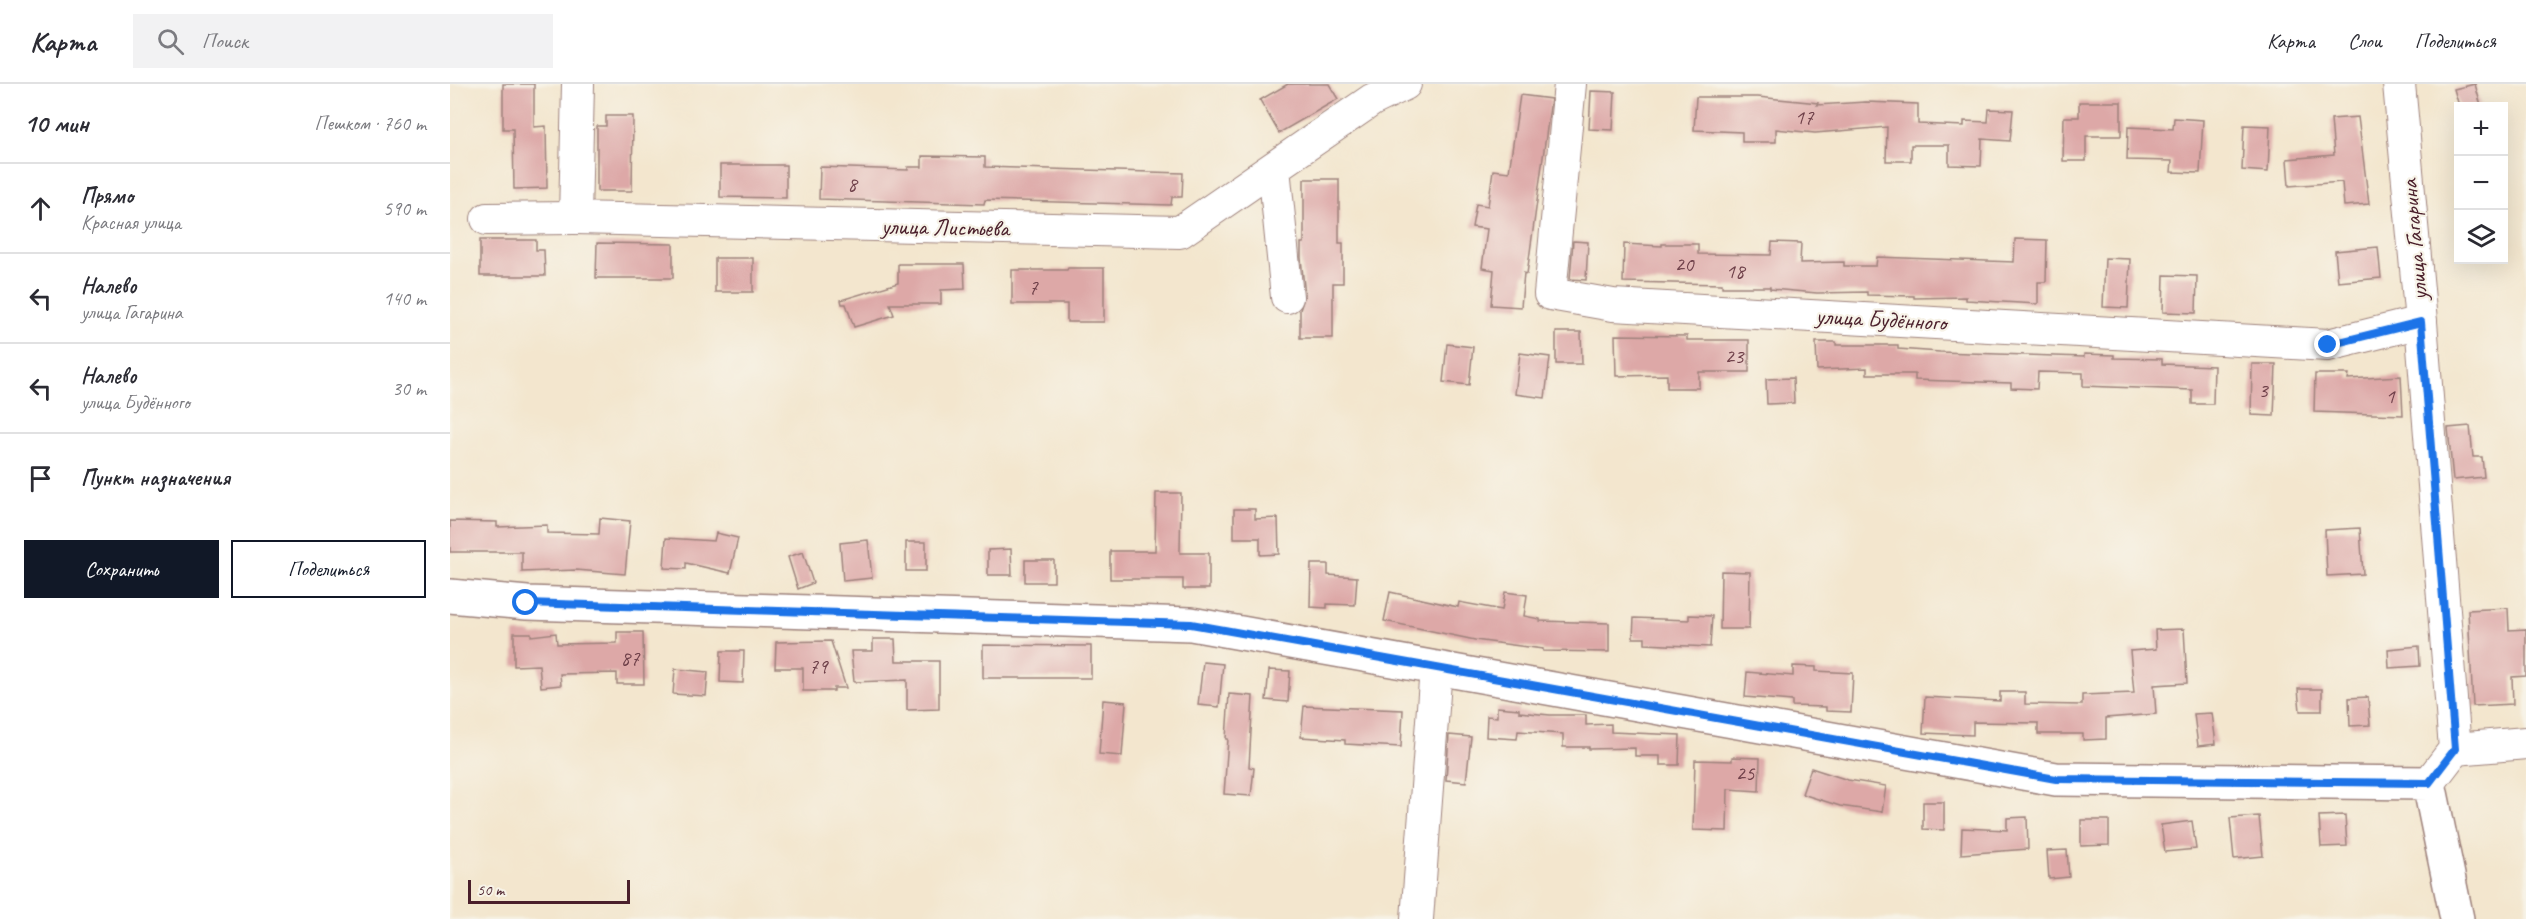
<!DOCTYPE html>
<html lang="ru">
<head>
<meta charset="utf-8">
<style>
	:root { --surface:#fff; --page:#f2f2f3; --text:#2b2b33; --muted:#7c7c81; --line:#e1e1e2; --accent:#111827 }
	body { margin:0; font-family:Caveat,sans-serif; background:var(--page); color:var(--text) }
	.controls { position:absolute; right:18px; top:18px; display:grid; overflow:hidden; border-radius:0px; box-shadow:0 6px 24px #0002 }
	.controls button { width:54px; height:54px; display:grid; place-items:center; padding:0; border:0; border-bottom:2px solid var(--line); background:var(--surface); color:var(--text); font:30px sans-serif }
	.scale { position:absolute; left:18px; bottom:15px; width:162px; box-sizing:border-box; padding-left:6px; border:3px solid #4a1f2b; border-top:0; font-size:16px; line-height:21px; white-space:nowrap; color:#4a1f2b; -webkit-text-stroke:4px #f7f3e8; paint-order:stroke }
	.stop { position:absolute; width:18px; height:18px; margin:-14px; border:4px solid #1a73e8; border-radius:50%; background:#fff }
	.stop.end { background:#1a73e8; border-color:#fff; box-shadow:0 2px 6px #0008 }
	.list { margin:0; padding:0; list-style:none }
	h2 { display:flex; justify-content:space-between; align-items:center; height:78px; margin:0; padding:0 24px; font-size:26px }
	h2 small { font-size:20px; font-weight:400; color:var(--muted) }
	.list li { display:grid; grid-template-columns:39px 1fr auto; gap:18px; align-items:center; box-sizing:border-box; height:90px; padding:0 24px; border-top:2px solid var(--line) }
	.list b { display:block; font-size:22px; white-space:nowrap }
	.list p { margin:0; font-size:20px; white-space:nowrap; color:var(--muted) }
	.list em { font-size:20px; font-style:normal; color:var(--muted) }
	.actions { display:flex; gap:12px; padding:18px 24px }
	.actions a { flex:1; padding:14px 0; border:2px solid var(--accent); border-radius:0px; text-align:center; font-size:21px; color:var(--accent) }
	.actions .main { background:var(--accent); color:#fff }
	.icon { flex:none; width:33px; height:33px; fill:none; stroke:currentColor; stroke-width:2; stroke-linecap:round; stroke-linejoin:round }
	.map { position:relative; flex:none; width:2076px; height:835px; overflow:hidden }
	header { display:flex; align-items:center; gap:36px; box-sizing:border-box; height:84px; padding:0 30px; background:var(--surface); border-bottom:2px solid var(--line) }
	header strong { font-size:28px }
	nav { display:flex; gap:33px; margin-inline-start:auto; font-size:21px }
	.search { width:420px; height:54px; background:var(--page); display:flex; align-items:center; gap:15px; box-sizing:border-box; padding:0 21px; border-radius:0px; color:var(--muted); font-size:22px }
	main { display:flex }
	aside { flex:1; background:var(--surface) }
	.map>svg:first-child { display:block }
	.building { fill:#dda8a7 }
	.lines { fill:none; stroke-linecap:round; stroke-linejoin:round }
	.minor-casing { stroke:#9e827c; stroke-width:34 }
	.major-casing { stroke:#9e827c; stroke-width:36 }
	.minor { stroke:#fff; stroke-width:32 }
	.major { stroke:#fff; stroke-width:33 }
	.route { stroke:#1a73e8; stroke-width:8 }
	.labels { text-anchor:middle; stroke-width:4.5; stroke-linejoin:round; paint-order:stroke }
	.number-label { font-size:21px; fill:#6f414a }
	.street-label { font-size:24px; fill:#4a1f2b; stroke:#f7f3e8 }
</style>
</head>
<body>
<header>
<strong>Карта</strong>
<div class="search"><svg class="icon" aria-label="search" viewBox="0 0 24 24"><circle cx="10" cy="10" r="6"/><path d="M15 15l6 6"/></svg>Поиск</div>
<nav><a>Карта</a><a>Слои</a><a>Поделиться</a></nav>
</header>
<main>
<aside>
<h2>10 мин<small>Пешком · 760 m</small></h2>
<ul class="list">
<li><svg class="icon" aria-label="ahead" viewBox="0 0 24 24"><path d="M12 20V5M6 11l6-6 6 6"/></svg><div><b>Прямо</b><p>Красная улица</p></div><em>590 m</em></li>
<li><svg class="icon" aria-label="left" viewBox="0 0 24 24"><path d="M17 20v-9H6M10 6l-5 5 5 5"/></svg><div><b>Налево</b><p>улица Гагарина</p></div><em>140 m</em></li>
<li><svg class="icon" aria-label="left" viewBox="0 0 24 24"><path d="M17 20v-9H6M10 6l-5 5 5 5"/></svg><div><b>Налево</b><p>улица Будённого</p></div><em>30 m</em></li>
<li><svg class="icon" aria-label="arrive" viewBox="0 0 24 24"><path d="M6 21V4h12l-3 4 3 4H6"/></svg><div><b>Пункт назначения</b></div></li>
</ul>
<div class="actions"><a class="main">Сохранить</a><a>Поделиться</a></div>
</aside>
<div class="map">
<svg width="2076" height="835" viewBox="0 0 2076 835">
	<rect width="100%" height="100%" fill="#f7f3e8"/>
	<filter id="ink" filterUnits="userSpaceOnUse"><feTurbulence type="fractalNoise" baseFrequency=".0167" numOctaves="2"/><feDisplacementMap in="SourceGraphic" scale="12" xChannelSelector="R" yChannelSelector="G"/><feConvolveMatrix kernelMatrix="1 2 1 2 8 2 1 2 1" color-interpolation-filters="sRGB"/></filter>
	<filter id="wash" filterUnits="userSpaceOnUse"><feTurbulence type="fractalNoise" baseFrequency=".008" numOctaves="4" result="noise"/><feDisplacementMap in="SourceGraphic" scale="24" xChannelSelector="R" yChannelSelector="G"/><feGaussianBlur stdDeviation="1.35" result="paint"/><feColorMatrix in="noise" values="0 0 0 0 0 0 0 0 0 0 0 0 0 0 0 0 0 1.4 0 .05"/><feComposite in="paint" operator="in"/></filter>
	<g filter="url(#wash)">
		<rect width="100%" height="100%" fill="#f3e6ce"/>
		<g id="blocks">
			<g class="building">
				<polygon points="53,0 84,0 84,43 96,42 97,104 64,105 63,45 53,45"/>
				<polygon points="838,0 879,0 888,15 829,49 810,16"/>
				<polygon points="2025,0 2031,22 2009,22 2004,5"/>
				<polygon points="1141,7 1165,8 1163,46 1139,45"/>
				<polygon points="1070,11 1101,15 1077,190 1074,189 1071,223 1041,221 1044,186 1032,184 1037,145 1022,143 1026,120 1038,122 1043,86 1059,88"/>
				<polygon points="1246,13 1308,13 1368,19 1367,21 1416,18 1468,20 1468,40 1514,42 1514,37 1538,38 1539,25 1563,26 1560,57 1532,55 1531,82 1499,81 1499,61 1461,61 1461,77 1436,77 1437,43 1365,49 1326,45 1326,58 1292,58 1292,48 1244,46"/>
				<polygon points="1629,18 1671,18 1671,52 1636,52 1636,77 1613,77 1614,33 1629,33"/>
				<polygon points="156,32 183,32 182,107 147,107 147,42 156,42"/>
				<polygon points="1908,33 1919,120 1894,122 1892,98 1839,102 1837,75 1884,71 1881,35"/>
				<polygon points="1724,34 1753,36 1750,89 1721,88 1722,77 1677,76 1678,43 1723,45"/>
				<polygon points="1794,41 1820,42 1818,88 1792,86"/>
				<polygon points="472,72 535,73 535,83 733,89 732,113 722,113 721,121 535,116 534,120 369,115 370,83 458,86 458,83 472,83"/>
				<polygon points="270,81 336,81 336,114 270,113"/>
				<polygon points="854,95 889,95 889,159 893,159 893,199 883,199 883,254 850,254 850,226 855,211 851,174 851,159 854,159"/>
				<polygon points="1565,155 1597,156 1596,198 1588,198 1588,220 1516,216 1516,213 1464,214 1464,212 1417,211 1417,208 1367,209 1320,205 1320,203 1272,203 1272,200 1173,198 1174,160 1212,162 1212,160 1248,160 1248,170 1321,171 1322,158 1351,159 1350,179 1394,178 1394,182 1426,182 1427,173 1564,178"/>
				<polygon points="30,156 86,156 86,166 94,166 95,192 30,192"/>
				<polygon points="1123,157 1138,158 1136,196 1120,195"/>
				<polygon points="147,159 223,160 223,194 146,194"/>
				<polygon points="1928,163 1931,194 1888,198 1885,167"/>
				<rect x="265" y="174" width="38" height="34"/>
				<polygon points="1655,174 1680,175 1678,224 1653,223"/>
				<polygon points="448,180 514,180 515,205 491,206 491,220 440,220 444,231 404,243 396,220 392,220 391,216 448,199"/>
				<polygon points="618,184 654,184 654,238 617,238 617,220 562,220 562,186 617,186"/>
				<polygon points="1714,191 1747,192 1746,229 1713,228"/>
				<polygon points="1106,248 1131,248 1132,280 1106,280"/>
				<polygon points="1165,251 1237,252 1237,256 1299,256 1299,288 1249,288 1249,304 1217,304 1217,291 1166,292"/>
				<polygon points="1366,258 1386,258 1386,261 1448,261 1448,265 1490,268 1634,273 1634,270 1664,271 1664,274 1712,275 1712,280 1764,282 1763,320 1742,320 1742,306 1633,302 1633,289 1588,288 1587,305 1561,304 1561,299 1465,296 1465,290 1417,290 1417,284 1367,286"/>
				<polygon points="997,260 1023,263 1019,301 993,298"/>
				<polygon points="1070,269 1100,273 1095,314 1065,310"/>
				<polygon points="1802,280 1826,280 1824,332 1801,331"/>
				<polygon points="1865,290 1899,290 1898,295 1951,292 1953,331 1864,328"/>
				<polygon points="1343,294 1344,319 1317,320 1316,295"/>
				<polygon points="2020,342 2023,373 2032,373 2034,393 2003,396 1998,344"/>
				<polygon points="706,409 731,409 730,469 759,469 759,505 733,505 733,495 660,495 660,467 705,467"/>
				<polygon points="784,425 805,425 805,435 828,434 829,470 810,471 810,454 784,454"/>
				<polygon points="150,434 180,437 175,490 126,486 72,488 72,468 0,468 0,437 47,438 47,443 97,441 97,449 149,450"/>
				<polygon points="1910,444 1913,490 1877,492 1875,446"/>
				<polygon points="266,449 288,454 280,489 236,479 236,485 214,484 216,454 264,457"/>
				<polygon points="418,456 422,494 393,497 390,459"/>
				<rect x="456" y="458" width="20" height="29"/>
				<polygon points="561,465 562,491 538,491 538,466"/>
				<polygon points="353,468 363,499 348,505 338,473"/>
				<rect x="575" y="476" width="29" height="22"/>
				<polygon points="861,480 878,480 878,491 907,493 905,521 877,520 877,524 860,523"/>
				<polygon points="1271,487 1300,488 1299,545 1270,545"/>
				<polygon points="940,508 1008,523 1009,518 1052,526 1055,508 1077,511 1074,532 1090,535 1090,537 1159,539 1159,568 1093,567 1093,565 1025,556 934,537"/>
				<polygon points="2058,524 2059,546 2076,545 2076,592 2062,593 2063,620 2023,622 2018,526"/>
				<polygon points="1239,531 1262,532 1260,563 1195,560 1195,554 1183,554 1184,534 1239,536"/>
				<polygon points="1734,545 1737,599 1704,601 1706,630 1656,634 1656,655 1633,656 1633,650 1588,650 1588,639 1523,638 1523,651 1473,649 1475,613 1550,617 1550,608 1575,608 1575,620 1632,621 1632,611 1684,609 1680,567 1706,565 1705,546"/>
				<polygon points="167,548 193,548 194,600 167,600 167,589 110,590 111,601 91,603 89,581 64,582 64,549 81,549 81,552 106,549 107,560 167,559"/>
				<polygon points="423,555 445,555 446,577 489,577 489,625 457,626 457,596 404,598 401,567 423,567"/>
				<polygon points="381,557 396,604 384,604 384,607 353,607 353,584 325,584 326,558"/>
				<polygon points="533,561 641,562 641,594 533,594"/>
				<polygon points="1969,562 1970,582 1939,584 1938,565"/>
				<polygon points="271,567 294,567 293,599 270,598"/>
				<polygon points="753,578 773,580 769,623 748,621"/>
				<polygon points="1343,582 1366,583 1366,587 1403,589 1401,628 1376,627 1376,623 1342,622 1342,617 1295,613 1297,588 1343,592"/>
				<polygon points="225,585 258,588 256,612 223,610"/>
				<polygon points="819,586 840,587 838,618 816,616"/>
				<polygon points="1848,605 1872,605 1872,627 1850,627"/>
				<polygon points="779,610 803,612 799,683 804,684 801,712 774,710 778,655 776,655"/>
				<polygon points="1918,613 1920,641 1900,642 1899,614"/>
				<polygon points="653,616 676,618 672,672 649,670"/>
				<polygon points="854,622 953,626 951,663 895,660 895,656 851,653"/>
				<polygon points="1047,623 1069,625 1069,628 1100,631 1136,631 1136,641 1161,640 1161,648 1230,651 1229,681 1210,681 1210,672 1185,672 1185,664 1139,665 1139,663 1113,663 1113,650 1068,647 1067,655 1036,653 1037,632 1047,633"/>
				<polygon points="1762,629 1766,660 1748,662 1744,630"/>
				<polygon points="999,651 1021,653 1016,698 996,696"/>
				<polygon points="1282,673 1310,674 1309,707 1278,705 1277,747 1243,746 1245,676 1282,677"/>
				<polygon points="1361,684 1398,696 1436,702 1432,728 1390,722 1352,710"/>
				<polygon points="1473,718 1494,718 1494,746 1473,745"/>
				<polygon points="1895,731 1897,762 1871,763 1869,732"/>
				<polygon points="1809,732 1813,772 1784,775 1780,734"/>
				<polygon points="1577,733 1578,765 1511,770 1512,744 1557,746 1557,734"/>
				<polygon points="1631,736 1659,736 1659,761 1631,762"/>
				<polygon points="1742,737 1746,765 1715,768 1711,741"/>
				<polygon points="1617,766 1619,793 1599,795 1597,767"/>
			</g>
		</g>
	</g>
	<g filter="url(#ink)">
		<use href="#blocks" fill-opacity="0" stroke="#9e827c" stroke-width="1.5"/>
		<g class="lines">
			<g class="minor-casing">
				<g id="minor">
					<polyline points="128,0 125,134 730,148 922,16 955,0"/>
					<polyline points="1120,0 1100,210 1163,221 1878,261 1971,238"/>
					<polyline points="1949,0 1971,238 2005,665 1979,699"/>
					<polyline points="824,84 837,213"/>
					<polyline points="37,135 125,134"/>
					<polyline points="2005,665 2076,659"/>
					<polyline points="967,835 986,584"/>
				</g>
			</g>
			<g class="major-casing">
				<polyline id="major" points="0,512 77,519 741,540 1606,695 1979,699 2007,835"/>
			</g>
			<use href="#minor" class="minor"/>
			<use href="#major" class="major"/>
		</g>
	</g>
	<g class="lines" filter="url(#ink)">
		<polyline class="route" points="76,519 741,540 1606,695 1979,699 2005,665 1971,238 1878,261"/>
	</g>
	<g class="labels">
		<g class="number-label">
			<text x="1354" y="40">17</text>
			<text x="402" y="107">8</text>
			<text x="1234" y="187">20</text>
			<text x="1285" y="194">18</text>
			<text x="583" y="210">7</text>
			<text x="1284" y="279">23</text>
			<text x="1813" y="313">3</text>
			<text x="1940" y="319">1</text>
			<text x="180" y="581">87</text>
			<text x="368" y="589">79</text>
			<text x="1295" y="696">25</text>
		</g>
		<g class="street-label">
			<text transform="translate(495 143) rotate(1)" y="8">улица Листьева</text>
			<text transform="translate(1964 156) rotate(-95)" y="8">улица Гагарина</text>
			<text transform="translate(1431 235) rotate(3)" y="8">улица Будённого</text>
		</g>
	</g>
</svg>
<div class="controls">
<button>+</button>
<button>−</button>
<button><svg class="icon" aria-label="layers" viewBox="0 0 24 24"><path d="M12 4l9 5-9 5-9-5zM3 14l9 5 9-5"/></svg></button>
</div>
<div class="scale">50 m</div>
<div class="stop" style="left:76px;top:519px"></div>
<div class="stop end" style="left:1878px;top:261px"></div>
</div>
</main>
</body>
</html>
